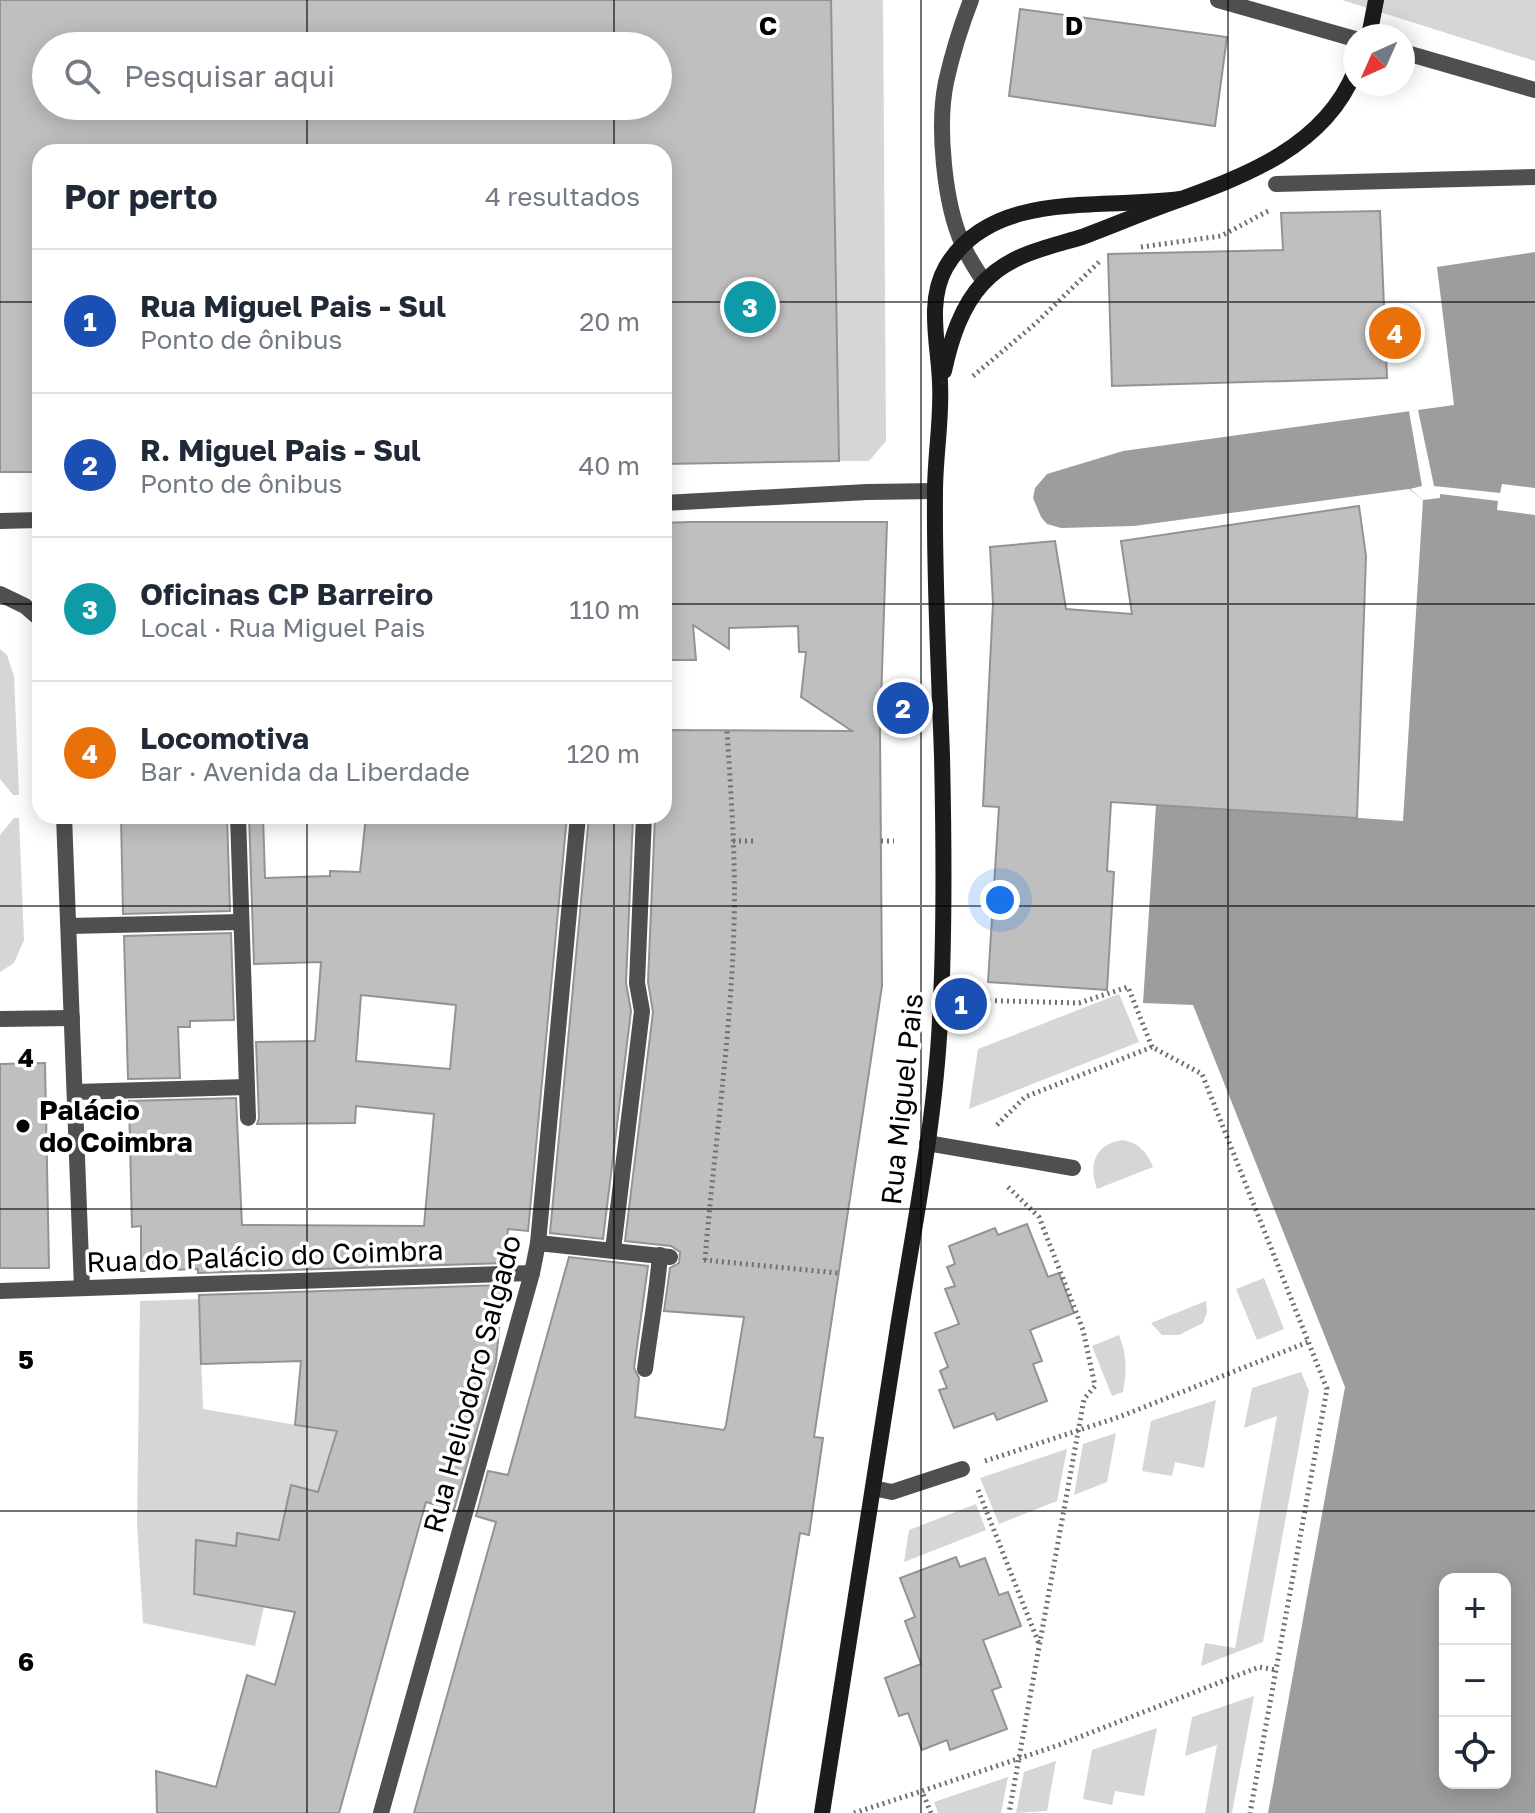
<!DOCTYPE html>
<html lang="pt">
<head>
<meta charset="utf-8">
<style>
	:root { --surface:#fff; --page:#f6f6f7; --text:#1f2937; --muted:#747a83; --line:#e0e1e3; --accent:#ea580c }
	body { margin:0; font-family:"Golos Text",sans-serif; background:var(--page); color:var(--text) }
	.controls { position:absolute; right:24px; bottom:24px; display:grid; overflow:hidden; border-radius:16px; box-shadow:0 4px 20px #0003 }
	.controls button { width:72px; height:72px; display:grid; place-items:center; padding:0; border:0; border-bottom:2px solid var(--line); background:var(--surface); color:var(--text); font:40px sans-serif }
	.compass { position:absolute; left:1343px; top:24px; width:72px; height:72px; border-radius:50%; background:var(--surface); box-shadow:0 4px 20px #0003; rotate:225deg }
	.you { position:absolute; left:1000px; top:900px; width:28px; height:28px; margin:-20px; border:6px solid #fff; border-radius:50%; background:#1a73e8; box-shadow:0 0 0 12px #1a73e833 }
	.badge { display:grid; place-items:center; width:52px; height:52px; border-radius:50%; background:var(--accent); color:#fff; font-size:26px; font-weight:700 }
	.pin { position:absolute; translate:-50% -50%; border:4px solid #fff; box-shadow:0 2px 8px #0006 }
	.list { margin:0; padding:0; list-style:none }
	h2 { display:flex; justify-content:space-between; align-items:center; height:104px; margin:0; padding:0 32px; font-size:34px }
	h2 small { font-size:26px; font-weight:400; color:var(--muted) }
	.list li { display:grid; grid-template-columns:52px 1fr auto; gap:24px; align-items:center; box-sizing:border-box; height:144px; padding:0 32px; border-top:2px solid var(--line) }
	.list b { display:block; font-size:30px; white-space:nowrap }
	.list p { margin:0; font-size:26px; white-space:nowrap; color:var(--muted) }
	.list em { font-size:26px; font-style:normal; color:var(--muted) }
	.icon { flex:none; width:44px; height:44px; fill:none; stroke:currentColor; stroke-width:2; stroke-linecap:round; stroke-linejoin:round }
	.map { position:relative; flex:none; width:1535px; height:1813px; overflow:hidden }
	.search { position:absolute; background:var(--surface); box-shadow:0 4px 20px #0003; left:32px; top:32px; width:640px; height:88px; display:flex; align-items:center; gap:20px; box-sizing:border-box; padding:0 28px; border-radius:44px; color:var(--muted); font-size:30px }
	.panel { position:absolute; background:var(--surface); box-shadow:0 4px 20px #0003; left:32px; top:144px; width:640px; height:680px; border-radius:24px }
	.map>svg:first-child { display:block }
	.green { fill:#d6d6d6 }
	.water { fill:#9d9d9d; fill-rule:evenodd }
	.pier { fill:#fff }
	.building { fill:#bfbfbf; stroke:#939393; stroke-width:2; fill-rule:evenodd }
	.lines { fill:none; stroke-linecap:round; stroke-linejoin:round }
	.path { stroke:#717171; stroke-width:5; stroke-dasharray:2 4; stroke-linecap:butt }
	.lane { stroke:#4f4f4f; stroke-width:16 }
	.street { stroke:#4f4f4f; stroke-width:16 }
	.secondary { stroke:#1c1c1c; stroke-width:16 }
	.grid { fill:none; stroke:#000; stroke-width:2; stroke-opacity:0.55 }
	.poi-dot { fill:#000; stroke:#fff; stroke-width:3 }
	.labels { text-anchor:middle; stroke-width:7; stroke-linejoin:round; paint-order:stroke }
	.street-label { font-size:28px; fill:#000; stroke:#fff }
	.poi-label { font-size:28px; font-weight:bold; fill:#000; stroke:#fff; text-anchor:start }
	.grid-label { font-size:26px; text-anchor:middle; font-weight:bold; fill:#000; stroke:#fff; stroke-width:7; stroke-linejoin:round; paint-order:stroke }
</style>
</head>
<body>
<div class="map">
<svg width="1535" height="1813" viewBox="0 0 1535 1813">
	<rect width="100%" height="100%" fill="#fff"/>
	<g class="green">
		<polygon points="831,0 883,0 886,441 869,461 839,461"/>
		<polygon points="1342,0 1535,0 1535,61"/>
		<polygon points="0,649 7,655 14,676 19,795 13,795 0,779"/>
		<polygon points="14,818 19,818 24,940 14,963 0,972 0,835"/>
		<polygon points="1119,994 1139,1042 969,1109 978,1049"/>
		<path d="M1122 1140C1139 1143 1146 1151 1153 1167L1097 1189C1088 1165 1095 1144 1122 1140Z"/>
		<polygon points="1264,1278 1284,1329 1257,1340 1236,1289"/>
		<polygon points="199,1299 203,1409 337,1432 324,1473 426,1502 421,1520 291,1485 255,1646 143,1623 137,1524 140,1301"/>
		<polygon points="1206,1301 1207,1312 1203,1323 1179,1335 1162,1335 1151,1323"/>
		<path d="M1119 1335C1127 1355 1127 1370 1123 1392L1112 1396 1092 1346Z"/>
		<polygon points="1301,1372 1309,1391 1263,1642 1201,1666 1205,1643 1235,1648 1277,1416 1244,1428 1252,1388"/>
		<polygon points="1216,1400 1204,1468 1175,1462 1172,1476 1142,1471 1151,1421"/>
		<polygon points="1116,1433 1107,1482 1074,1495 1083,1444"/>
		<polygon points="1067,1449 1057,1501 999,1524 980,1478"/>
		<polygon points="976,1504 986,1530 904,1562 909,1530"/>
		<polygon points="1254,1696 1232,1813 1205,1813 1217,1745 1185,1756 1192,1717"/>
		<polygon points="1157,1728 1144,1796 1115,1791 1112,1805 1083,1799 1092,1750"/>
		<polygon points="1056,1761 1047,1811 1016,1813 1024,1772"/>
		<polygon points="1008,1777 1001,1813 938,1813 934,1802"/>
	</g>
	<path class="water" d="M1535 252V1813H1268L1345 1387 1193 1005 1143 1003 1156 804 1403 821 1423 500 1409 489 1134 526 1061 528 1047 524 1041 517 1033 498 1035 488 1047 474 1123 451 1454 405 1437 267ZM1445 1579H1505V1783H1445Z"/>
	<polygon class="pier" points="1418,410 1434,486 1500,493 1502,484 1535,488 1535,515 1497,510 1498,501 1440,494 1440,498 1423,500 1410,489 1422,486 1409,411"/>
	<g class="building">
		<path d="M0 0H831L839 461 664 464V152H40V472H0ZM46 46H658V106H46Z"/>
		<polygon points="1020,9 1227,37 1215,126 1009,96"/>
		<polygon points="1380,211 1387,378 1112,386 1108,254 1283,250 1281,213"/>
		<polygon points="1359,506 1366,556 1357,818 1111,802 1107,871 1114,872 1107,990 988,982 999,807 983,806 993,603 990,547 1055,541 1066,609 1132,614 1121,541"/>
		<polygon points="689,522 887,522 880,731 882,986 814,1437 823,1438 809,1535 800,1533 754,1813 414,1813 496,1522 476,1516 488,1471 508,1475 569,1257 648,1266 634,1368 639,1378 635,1417 724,1430 726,1425 744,1317 664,1311 670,1268 679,1263 680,1252 671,1246 625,1241 653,1012 648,982 655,816 664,816 664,730 852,731 801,697 806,652 799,652 798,626 729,628 729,649 693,625 696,660 664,660 664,523"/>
		<polygon points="121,816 227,816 230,911 123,914"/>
		<path d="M249 816H263L265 878 330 876V871L360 872 366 816H567L528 1231 508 1229 505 1263 198 1273V1269L141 1271V1226L132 1227 129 1101 236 1098 242 1225 424 1226 434 1114 356 1106 355 1123 257 1124 259 1118 256 1042 315 1041 321 962 254 964ZM361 995 456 1005 450 1069 356 1061Z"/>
		<polygon points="589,816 633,816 626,983 631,1011 603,1239 550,1233"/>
		<polygon points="231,933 234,1020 190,1021 190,1027 178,1027 180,1078 128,1079 124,936"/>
		<polygon points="45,1063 49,1268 0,1268 0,1064"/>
		<polygon points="1027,1224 1048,1277 1059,1273 1074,1313 1030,1330 1042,1361 1033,1364 1047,1401 997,1420 994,1413 954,1428 939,1390 947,1388 940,1371 948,1367 935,1333 959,1324 945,1289 955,1286 947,1267 955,1264 949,1246 995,1228 998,1235"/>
		<polygon points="503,1285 496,1362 454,1510 426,1502 339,1813 157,1813 156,1771 216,1787 247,1675 275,1685 295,1612 194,1594 196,1540 236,1546 237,1533 279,1540 291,1485 318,1492 337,1431 295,1425 301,1361 201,1364 199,1295"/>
		<polygon points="956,1557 960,1567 985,1558 999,1595 1008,1592 1021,1626 983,1640 1001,1687 992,1690 1007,1729 950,1750 947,1740 922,1750 908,1713 899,1716 885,1678 921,1664 905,1621 915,1617 900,1578"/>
	</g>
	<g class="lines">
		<g class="path">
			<polyline points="1141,247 1221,236 1268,211"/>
			<polyline points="973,376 1035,324 1099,262"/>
			<polyline points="733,841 756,841"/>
			<polyline points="881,841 894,841"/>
			<polyline points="971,1000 1079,1003 1128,987 1152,1047 1202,1074 1327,1389 1250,1813"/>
			<polyline points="997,1125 1025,1097 1152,1047"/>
			<polyline points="1008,1187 1039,1217 1083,1330 1095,1386 1084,1399 1009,1813"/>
			<polyline points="704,1260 838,1273"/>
			<path d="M705 1260C714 1148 731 1037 734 925 736 860 731 795 727 730"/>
			<polyline points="985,1461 1119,1417 1308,1342"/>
			<polyline points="978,1490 1039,1644"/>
			<polyline points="854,1813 922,1791"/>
			<polyline points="931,1813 922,1791 1059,1745 1259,1667 1276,1670"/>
		</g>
		<g class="lane">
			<polyline points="238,816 248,1118"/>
			<polyline points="69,926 241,922"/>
			<polyline points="75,1092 247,1087"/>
			<polyline points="927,1143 1073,1168"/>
			<polyline points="613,1250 642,1011 637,983 644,816"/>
			<path d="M645 1369C650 1330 657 1294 660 1255"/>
			<polyline points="873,1488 892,1492 962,1469"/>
		</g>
		<g class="street">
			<path d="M971 0C961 26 952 55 946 82 937 126 944 204 963 245 968 258 977 270 984 282"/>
			<polyline points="1218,0 1355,39"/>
			<polyline points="1403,52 1535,90"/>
			<polyline points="1276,184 1535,177"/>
			<polyline points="664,503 867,492 935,491"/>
			<polyline points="0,521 40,520"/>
			<polyline points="0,594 25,606 40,619"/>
			<polyline points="64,816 82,1288"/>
			<polyline points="0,1019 72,1018"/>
			<polyline points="538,1243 670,1257"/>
			<polyline points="0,1291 532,1273"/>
			<polyline points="381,1813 532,1273 538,1243 578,816"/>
		</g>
		<g class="secondary">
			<polyline points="1369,36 1376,0"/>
			<path d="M944 371C951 339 961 307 983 283 1010 254 1046 248 1082 237 1109 227 1135 216 1162 206 1236 179 1323 151 1355 71"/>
			<path d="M822 1813C848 1651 873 1489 898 1327 914 1226 935 1123 940 1020 945 933 944 844 942 756 939 669 934 580 935 492 935 456 942 419 940 383 939 346 926 302 946 267 992 188 1104 210 1180 199"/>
		</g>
	</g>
	<path class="grid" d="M307 0V46M614 0V46M921 0V1813M1228 0V1813M307 106V152M614 106V152M0 302H40M664 302H1535M0 604H40M664 604H1535M307 816V1813M614 816V1813M0 906H1535M0 1209H1535M0 1511H1535"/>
	<circle class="poi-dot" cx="23" cy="1126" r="8"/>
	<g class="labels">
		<g class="street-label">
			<text transform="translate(902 1099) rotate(-84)" y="10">Rua Miguel Pais</text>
			<text transform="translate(265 1256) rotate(-2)" y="10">Rua do Palácio do Coimbra</text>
			<text transform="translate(472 1384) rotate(-75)" y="10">Rua Heliodoro Salgado</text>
		</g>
		<g class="poi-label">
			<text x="39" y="1120">Palácio<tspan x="39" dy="32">do Coimbra</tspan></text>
		</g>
	</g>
	<g class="grid-label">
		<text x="768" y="35">C</text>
		<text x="1074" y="35">D</text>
		<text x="26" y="1067">4</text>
		<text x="26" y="1369">5</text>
		<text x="26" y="1671">6</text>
	</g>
</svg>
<div class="controls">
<button>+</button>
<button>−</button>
<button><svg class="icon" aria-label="locate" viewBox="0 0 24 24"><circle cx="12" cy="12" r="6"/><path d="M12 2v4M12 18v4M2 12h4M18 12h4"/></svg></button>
</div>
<svg class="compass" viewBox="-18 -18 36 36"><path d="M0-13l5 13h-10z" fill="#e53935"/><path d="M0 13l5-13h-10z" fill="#747a83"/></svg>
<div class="you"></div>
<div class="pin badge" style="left:961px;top:1004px;background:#1a4fb4">1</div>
<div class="pin badge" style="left:903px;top:708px;background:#1a4fb4">2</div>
<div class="pin badge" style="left:750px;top:307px;background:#0f9aa8">3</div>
<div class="pin badge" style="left:1395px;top:333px;background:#e8710a">4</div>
<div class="search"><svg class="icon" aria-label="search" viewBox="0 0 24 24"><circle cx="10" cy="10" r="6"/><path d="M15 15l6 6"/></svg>Pesquisar aqui</div>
<section class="panel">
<h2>Por perto<small>4 resultados</small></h2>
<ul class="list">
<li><span class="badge" style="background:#1a4fb4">1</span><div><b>Rua Miguel Pais - Sul</b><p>Ponto de ônibus</p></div><em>20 m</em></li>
<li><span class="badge" style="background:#1a4fb4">2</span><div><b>R. Miguel Pais - Sul</b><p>Ponto de ônibus</p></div><em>40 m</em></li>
<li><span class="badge" style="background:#0f9aa8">3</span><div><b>Oficinas CP Barreiro</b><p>Local · Rua Miguel Pais</p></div><em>110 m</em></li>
<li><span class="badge" style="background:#e8710a">4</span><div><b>Locomotiva</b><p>Bar · Avenida da Liberdade</p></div><em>120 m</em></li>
</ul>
</section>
</div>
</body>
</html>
